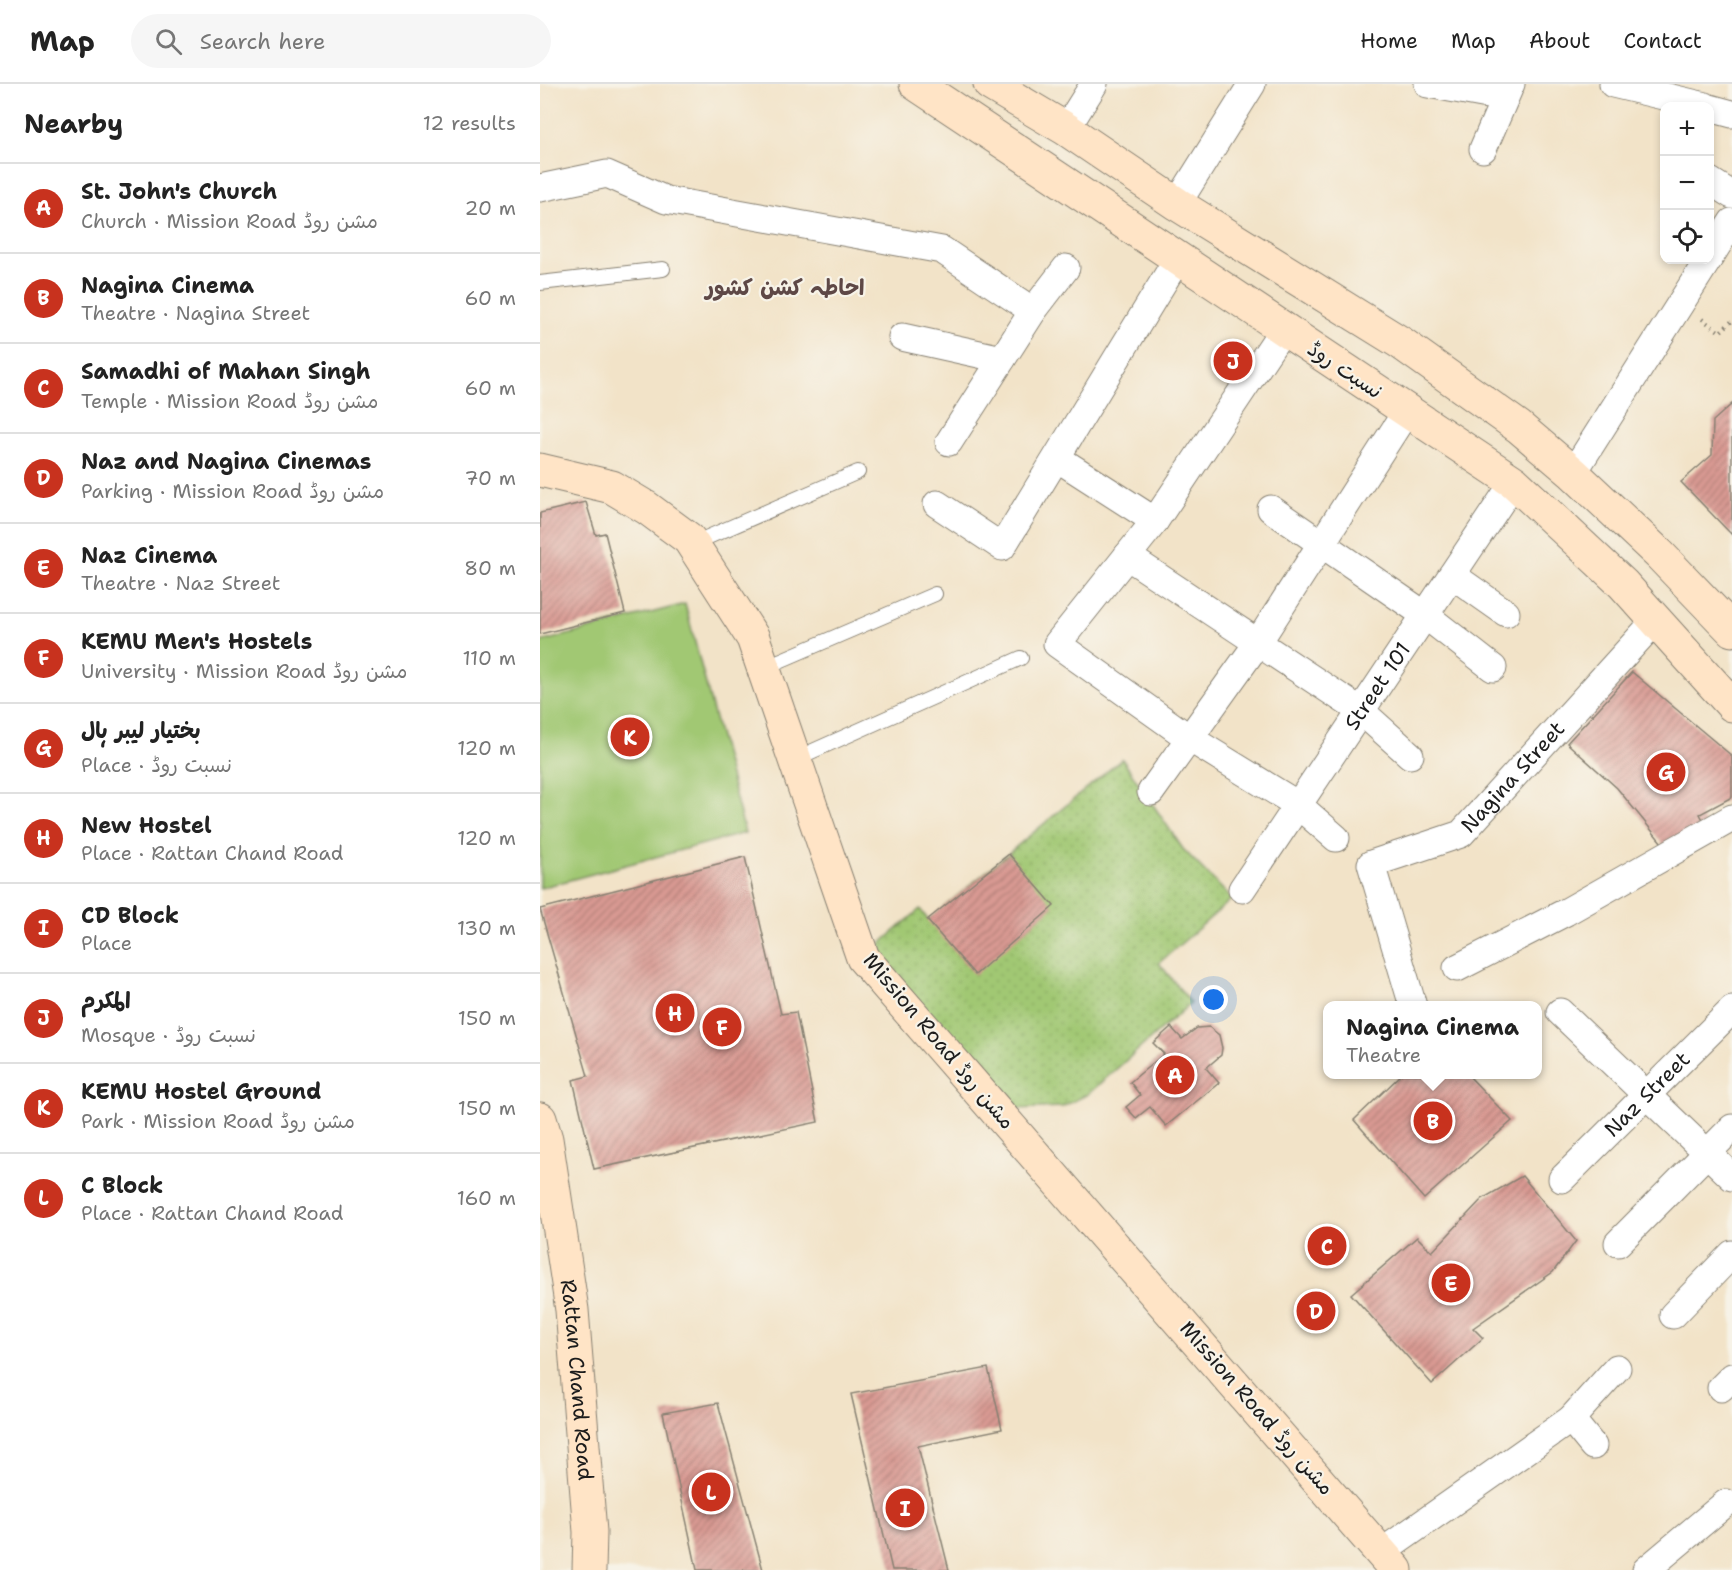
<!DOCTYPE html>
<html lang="en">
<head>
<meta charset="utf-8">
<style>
	:root { --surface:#fff; --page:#f6f6f6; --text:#222; --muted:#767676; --line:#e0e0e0; --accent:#c8321e }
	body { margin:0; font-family:"Shantell Sans","Playpen Sans Arabic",sans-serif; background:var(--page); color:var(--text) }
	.controls { position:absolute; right:18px; top:18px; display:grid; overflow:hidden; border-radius:12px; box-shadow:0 3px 9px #0003 }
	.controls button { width:54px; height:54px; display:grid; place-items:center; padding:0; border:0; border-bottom:2px solid var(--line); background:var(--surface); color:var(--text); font:30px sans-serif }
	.you { position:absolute; left:674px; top:916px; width:21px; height:21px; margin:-15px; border:4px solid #fff; border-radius:50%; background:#1a73e8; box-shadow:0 0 0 9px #1a73e833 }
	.badge { display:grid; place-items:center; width:39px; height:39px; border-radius:50%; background:var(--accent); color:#fff; font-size:20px; font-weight:700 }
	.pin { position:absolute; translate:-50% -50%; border:3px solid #fff; box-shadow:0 2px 6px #0006 }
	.popup { position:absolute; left:783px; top:917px; width:219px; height:78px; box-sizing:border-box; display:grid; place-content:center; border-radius:12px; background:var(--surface); filter:drop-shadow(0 2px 4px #0005); font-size:20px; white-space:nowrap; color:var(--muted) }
	.popup b { font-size:22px; color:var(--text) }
	.popup::after { content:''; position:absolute; left:50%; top:100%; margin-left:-12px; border:12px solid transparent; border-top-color:var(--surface) }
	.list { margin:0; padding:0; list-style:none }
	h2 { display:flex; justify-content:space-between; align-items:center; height:78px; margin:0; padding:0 24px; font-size:26px }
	h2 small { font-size:20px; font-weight:400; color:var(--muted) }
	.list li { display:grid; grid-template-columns:39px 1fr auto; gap:18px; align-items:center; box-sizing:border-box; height:90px; padding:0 24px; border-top:2px solid var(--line) }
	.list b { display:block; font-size:22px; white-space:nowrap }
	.list p { margin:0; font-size:20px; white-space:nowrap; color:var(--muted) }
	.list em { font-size:20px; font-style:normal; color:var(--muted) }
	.icon { flex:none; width:33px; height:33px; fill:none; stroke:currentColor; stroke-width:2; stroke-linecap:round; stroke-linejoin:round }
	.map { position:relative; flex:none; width:1192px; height:1486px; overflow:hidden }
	header { display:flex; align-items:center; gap:36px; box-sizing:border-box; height:84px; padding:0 30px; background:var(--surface); border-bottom:2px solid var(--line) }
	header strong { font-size:28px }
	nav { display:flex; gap:33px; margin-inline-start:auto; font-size:21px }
	.search { width:420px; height:54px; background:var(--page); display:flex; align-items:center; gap:15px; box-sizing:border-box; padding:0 21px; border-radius:33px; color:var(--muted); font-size:22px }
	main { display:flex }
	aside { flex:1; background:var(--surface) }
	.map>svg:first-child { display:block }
	.grass { fill:url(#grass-dots); stroke:#5e7248; stroke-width:1.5 }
	.park { fill:#a1c873; stroke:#5e7248; stroke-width:1.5 }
	.building { fill:url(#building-hatch) }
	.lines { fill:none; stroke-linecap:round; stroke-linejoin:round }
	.lane-casing { stroke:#878072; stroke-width:16 }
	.street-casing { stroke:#878072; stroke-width:29 }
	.secondary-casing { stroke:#878072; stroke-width:35 }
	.path { stroke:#878072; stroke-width:4; stroke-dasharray:1.5 4.5; stroke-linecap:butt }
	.lane { stroke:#fff; stroke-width:14 }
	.street { stroke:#fff; stroke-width:27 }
	.secondary { stroke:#ffe4c6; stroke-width:33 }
	.labels { text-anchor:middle; stroke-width:4.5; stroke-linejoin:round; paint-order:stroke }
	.street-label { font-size:21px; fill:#1c1c1c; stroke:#f7f3e8 }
	.neighbourhood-label { font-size:22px; font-weight:bold; fill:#5e4846; stroke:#f7f3e8 }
</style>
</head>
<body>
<header>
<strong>Map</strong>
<div class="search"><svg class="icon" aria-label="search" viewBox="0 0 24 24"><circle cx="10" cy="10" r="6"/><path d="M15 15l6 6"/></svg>Search here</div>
<nav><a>Home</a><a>Map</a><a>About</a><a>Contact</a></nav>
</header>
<main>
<aside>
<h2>Nearby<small>12 results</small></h2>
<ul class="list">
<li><span class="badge">A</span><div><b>St. John's Church</b><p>Church · Mission Road مشن روڈ</p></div><em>20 m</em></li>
<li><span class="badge">B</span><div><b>Nagina Cinema</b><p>Theatre · Nagina Street</p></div><em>60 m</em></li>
<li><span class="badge">C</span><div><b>Samadhi of Mahan Singh</b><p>Temple · Mission Road مشن روڈ</p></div><em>60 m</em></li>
<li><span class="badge">D</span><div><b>Naz and Nagina Cinemas</b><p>Parking · Mission Road مشن روڈ</p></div><em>70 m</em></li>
<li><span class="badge">E</span><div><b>Naz Cinema</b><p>Theatre · Naz Street</p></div><em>80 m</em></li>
<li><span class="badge">F</span><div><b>KEMU Men's Hostels</b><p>University · Mission Road مشن روڈ</p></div><em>110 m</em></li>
<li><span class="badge">G</span><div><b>بختیار لیبر ہال</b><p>Place · نسبت روڈ</p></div><em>120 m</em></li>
<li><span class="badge">H</span><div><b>New Hostel</b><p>Place · Rattan Chand Road</p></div><em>120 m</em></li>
<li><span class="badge">I</span><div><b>CD Block</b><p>Place</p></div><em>130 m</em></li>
<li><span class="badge">J</span><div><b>المکرم</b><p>Mosque · نسبت روڈ</p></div><em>150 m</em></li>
<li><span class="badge">K</span><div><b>KEMU Hostel Ground</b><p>Park · Mission Road مشن روڈ</p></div><em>150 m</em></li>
<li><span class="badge">L</span><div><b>C Block</b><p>Place · Rattan Chand Road</p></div><em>160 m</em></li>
</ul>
</aside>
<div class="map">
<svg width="1192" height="1486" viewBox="0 0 1192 1486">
	<defs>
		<pattern id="grass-dots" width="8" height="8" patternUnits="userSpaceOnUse" patternTransform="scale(1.5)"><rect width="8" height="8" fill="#a1c873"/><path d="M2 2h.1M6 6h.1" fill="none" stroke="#8aab63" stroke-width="1.8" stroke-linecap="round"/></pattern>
		<pattern id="building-hatch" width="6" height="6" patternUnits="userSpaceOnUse" patternTransform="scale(1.5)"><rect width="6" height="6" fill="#d99a93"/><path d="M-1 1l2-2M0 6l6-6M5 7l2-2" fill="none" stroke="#af7d77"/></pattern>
	</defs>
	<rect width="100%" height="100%" fill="#f7f3e8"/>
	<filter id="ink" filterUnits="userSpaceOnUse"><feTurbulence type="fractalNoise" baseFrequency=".0167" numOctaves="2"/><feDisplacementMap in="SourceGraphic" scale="12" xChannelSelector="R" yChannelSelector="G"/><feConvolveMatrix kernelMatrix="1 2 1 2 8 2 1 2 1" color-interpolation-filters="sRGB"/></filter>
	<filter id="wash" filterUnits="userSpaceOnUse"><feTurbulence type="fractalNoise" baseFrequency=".008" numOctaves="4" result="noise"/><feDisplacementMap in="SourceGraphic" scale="24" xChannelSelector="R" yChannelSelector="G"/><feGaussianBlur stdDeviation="1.35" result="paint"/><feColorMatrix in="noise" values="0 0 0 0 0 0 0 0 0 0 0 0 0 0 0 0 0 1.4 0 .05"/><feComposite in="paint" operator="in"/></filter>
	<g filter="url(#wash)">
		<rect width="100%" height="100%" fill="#f2e3c8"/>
		<polygon class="grass" points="582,675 643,765 692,815 619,879 651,919 548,1010 522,1023 473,1025 342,878 340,860 380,825 388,836"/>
		<polygon class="park" points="145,520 205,749 0,804 0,558"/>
		<g id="blocks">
			<g class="building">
				<polygon points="1192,320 1192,451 1141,398 1172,371 1173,337"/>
				<polygon points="46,418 56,451 65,449 85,529 0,550 0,429"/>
				<polygon points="1092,588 1192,672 1192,713 1160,730 1166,741 1126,764 1077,704 1027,659"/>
				<polygon points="469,770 514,822 435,891 387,836"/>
				<polygon points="205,773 241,930 256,928 278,1038 54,1085 33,996 48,992 0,825"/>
				<polygon points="631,943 642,955 657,944 669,943 679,951 682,964 681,971 666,984 679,999 626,1042 610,1023 596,1034 586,1023 600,1011 590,998 624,970 613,959"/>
				<polygon points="862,990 927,990 972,1037 884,1115 814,1036"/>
				<polygon points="982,1092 1036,1157 1013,1188 933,1244 943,1254 892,1300 811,1210 877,1153 892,1168 942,1115"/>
				<polygon points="448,1284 462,1345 378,1362 409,1486 352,1486 311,1310"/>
				<polygon points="178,1319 223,1486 157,1486 123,1329"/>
			</g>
		</g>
	</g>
	<g filter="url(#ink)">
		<use href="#blocks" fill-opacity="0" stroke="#878072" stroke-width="1.5"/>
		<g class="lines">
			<g class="lane-casing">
				<g id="lane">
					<polyline points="0,199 123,185"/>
					<polyline points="152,460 318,388"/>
					<polyline points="223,584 395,510"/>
					<polyline points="255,675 481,574"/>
				</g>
			</g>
			<g class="street-casing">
				<g id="street">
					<polyline points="888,0 964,14"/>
					<polyline points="1073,0 1165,22"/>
					<polyline points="1170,24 1192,30"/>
					<polyline points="526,45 554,0"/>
					<polyline points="943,65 971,0"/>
					<polyline points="1170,97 1192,111"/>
					<polyline points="0,104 67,90 126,116 402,166 493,227"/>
					<polyline points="637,120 712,0"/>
					<polyline points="1170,173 1192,138"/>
					<polyline points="744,244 615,437 517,560 649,654 758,721 796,754"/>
					<polyline points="362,253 462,275"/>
					<polyline points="409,358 493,227 526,184"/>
					<polyline points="517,374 615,437"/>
					<polyline points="1033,389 1168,176"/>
					<polyline points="397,420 462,463 638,174"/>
					<polyline points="731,425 885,531 953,584"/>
					<polyline points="587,472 821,627 870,671"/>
					<polyline points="912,491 966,529"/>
					<polyline points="611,708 717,560 866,328"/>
					<path id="s1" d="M702 805 974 398"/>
					<polyline points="917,884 1026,828 1192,734"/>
					<path id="s2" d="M873 922 831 780 921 750 1115 537"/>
					<polyline points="1020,928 1192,1093"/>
					<path id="s3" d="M1022 1095 1192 926"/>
					<polyline points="1078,1159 1192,1044"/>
					<polyline points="1133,1231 1192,1170"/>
					<polyline points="1181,1304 1192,1293"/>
					<polyline points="1031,1335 1053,1362"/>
					<polyline points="842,1468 1031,1335 1077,1284"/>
					<polyline points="1106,1486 1186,1419"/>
				</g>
			</g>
			<g class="secondary-casing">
				<g id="secondary">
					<polyline points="376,0 974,398 1083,500 1192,621"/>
					<polyline points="450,0 526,45 637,120 861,259 979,343 1033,389 1119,470 1192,546"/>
					<polyline points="0,386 72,403 107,424 149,455 213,554 323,874 856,1486"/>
					<path id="s4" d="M0 1035 6 1055 32 1226 50 1448 49 1486"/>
				</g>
			</g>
			<polyline class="path" points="1162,235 1180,248 1192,237"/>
			<use href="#lane" class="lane"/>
			<use href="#street" class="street"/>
			<use href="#secondary" class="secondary"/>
		</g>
	</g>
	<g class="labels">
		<g class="street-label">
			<text transform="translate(805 286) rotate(34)" y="7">نسبت روڈ</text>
			<text dy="7" stroke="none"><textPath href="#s1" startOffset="244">Street 101</textPath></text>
			<text dy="7" stroke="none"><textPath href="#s2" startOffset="320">Nagina Street</textPath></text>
			<text transform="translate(399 957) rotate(50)" y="7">Mission Road مشن روڈ</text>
			<text dy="7" stroke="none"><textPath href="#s3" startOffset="120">Naz Street</textPath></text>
			<text dy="7" stroke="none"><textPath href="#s4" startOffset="264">Rattan Chand Road</textPath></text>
			<text transform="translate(717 1324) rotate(49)" y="7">Mission Road مشن روڈ</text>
		</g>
		<g class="neighbourhood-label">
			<text x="245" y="211">احاطہ کشن کشور</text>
		</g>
	</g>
</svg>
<div class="controls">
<button>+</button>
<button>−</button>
<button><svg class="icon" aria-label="locate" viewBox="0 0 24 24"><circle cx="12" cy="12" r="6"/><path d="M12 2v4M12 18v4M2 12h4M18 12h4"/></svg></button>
</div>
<div class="you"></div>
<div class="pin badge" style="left:635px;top:991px">A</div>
<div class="pin badge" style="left:893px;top:1037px">B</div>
<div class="popup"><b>Nagina Cinema</b>Theatre</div>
<div class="pin badge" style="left:787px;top:1162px">C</div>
<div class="pin badge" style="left:776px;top:1227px">D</div>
<div class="pin badge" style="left:911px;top:1199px">E</div>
<div class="pin badge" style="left:182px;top:943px">F</div>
<div class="pin badge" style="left:1126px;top:688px">G</div>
<div class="pin badge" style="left:135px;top:929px">H</div>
<div class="pin badge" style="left:365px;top:1424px">I</div>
<div class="pin badge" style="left:693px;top:277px">J</div>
<div class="pin badge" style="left:90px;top:653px">K</div>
<div class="pin badge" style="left:171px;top:1408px">L</div>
</div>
</main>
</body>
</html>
